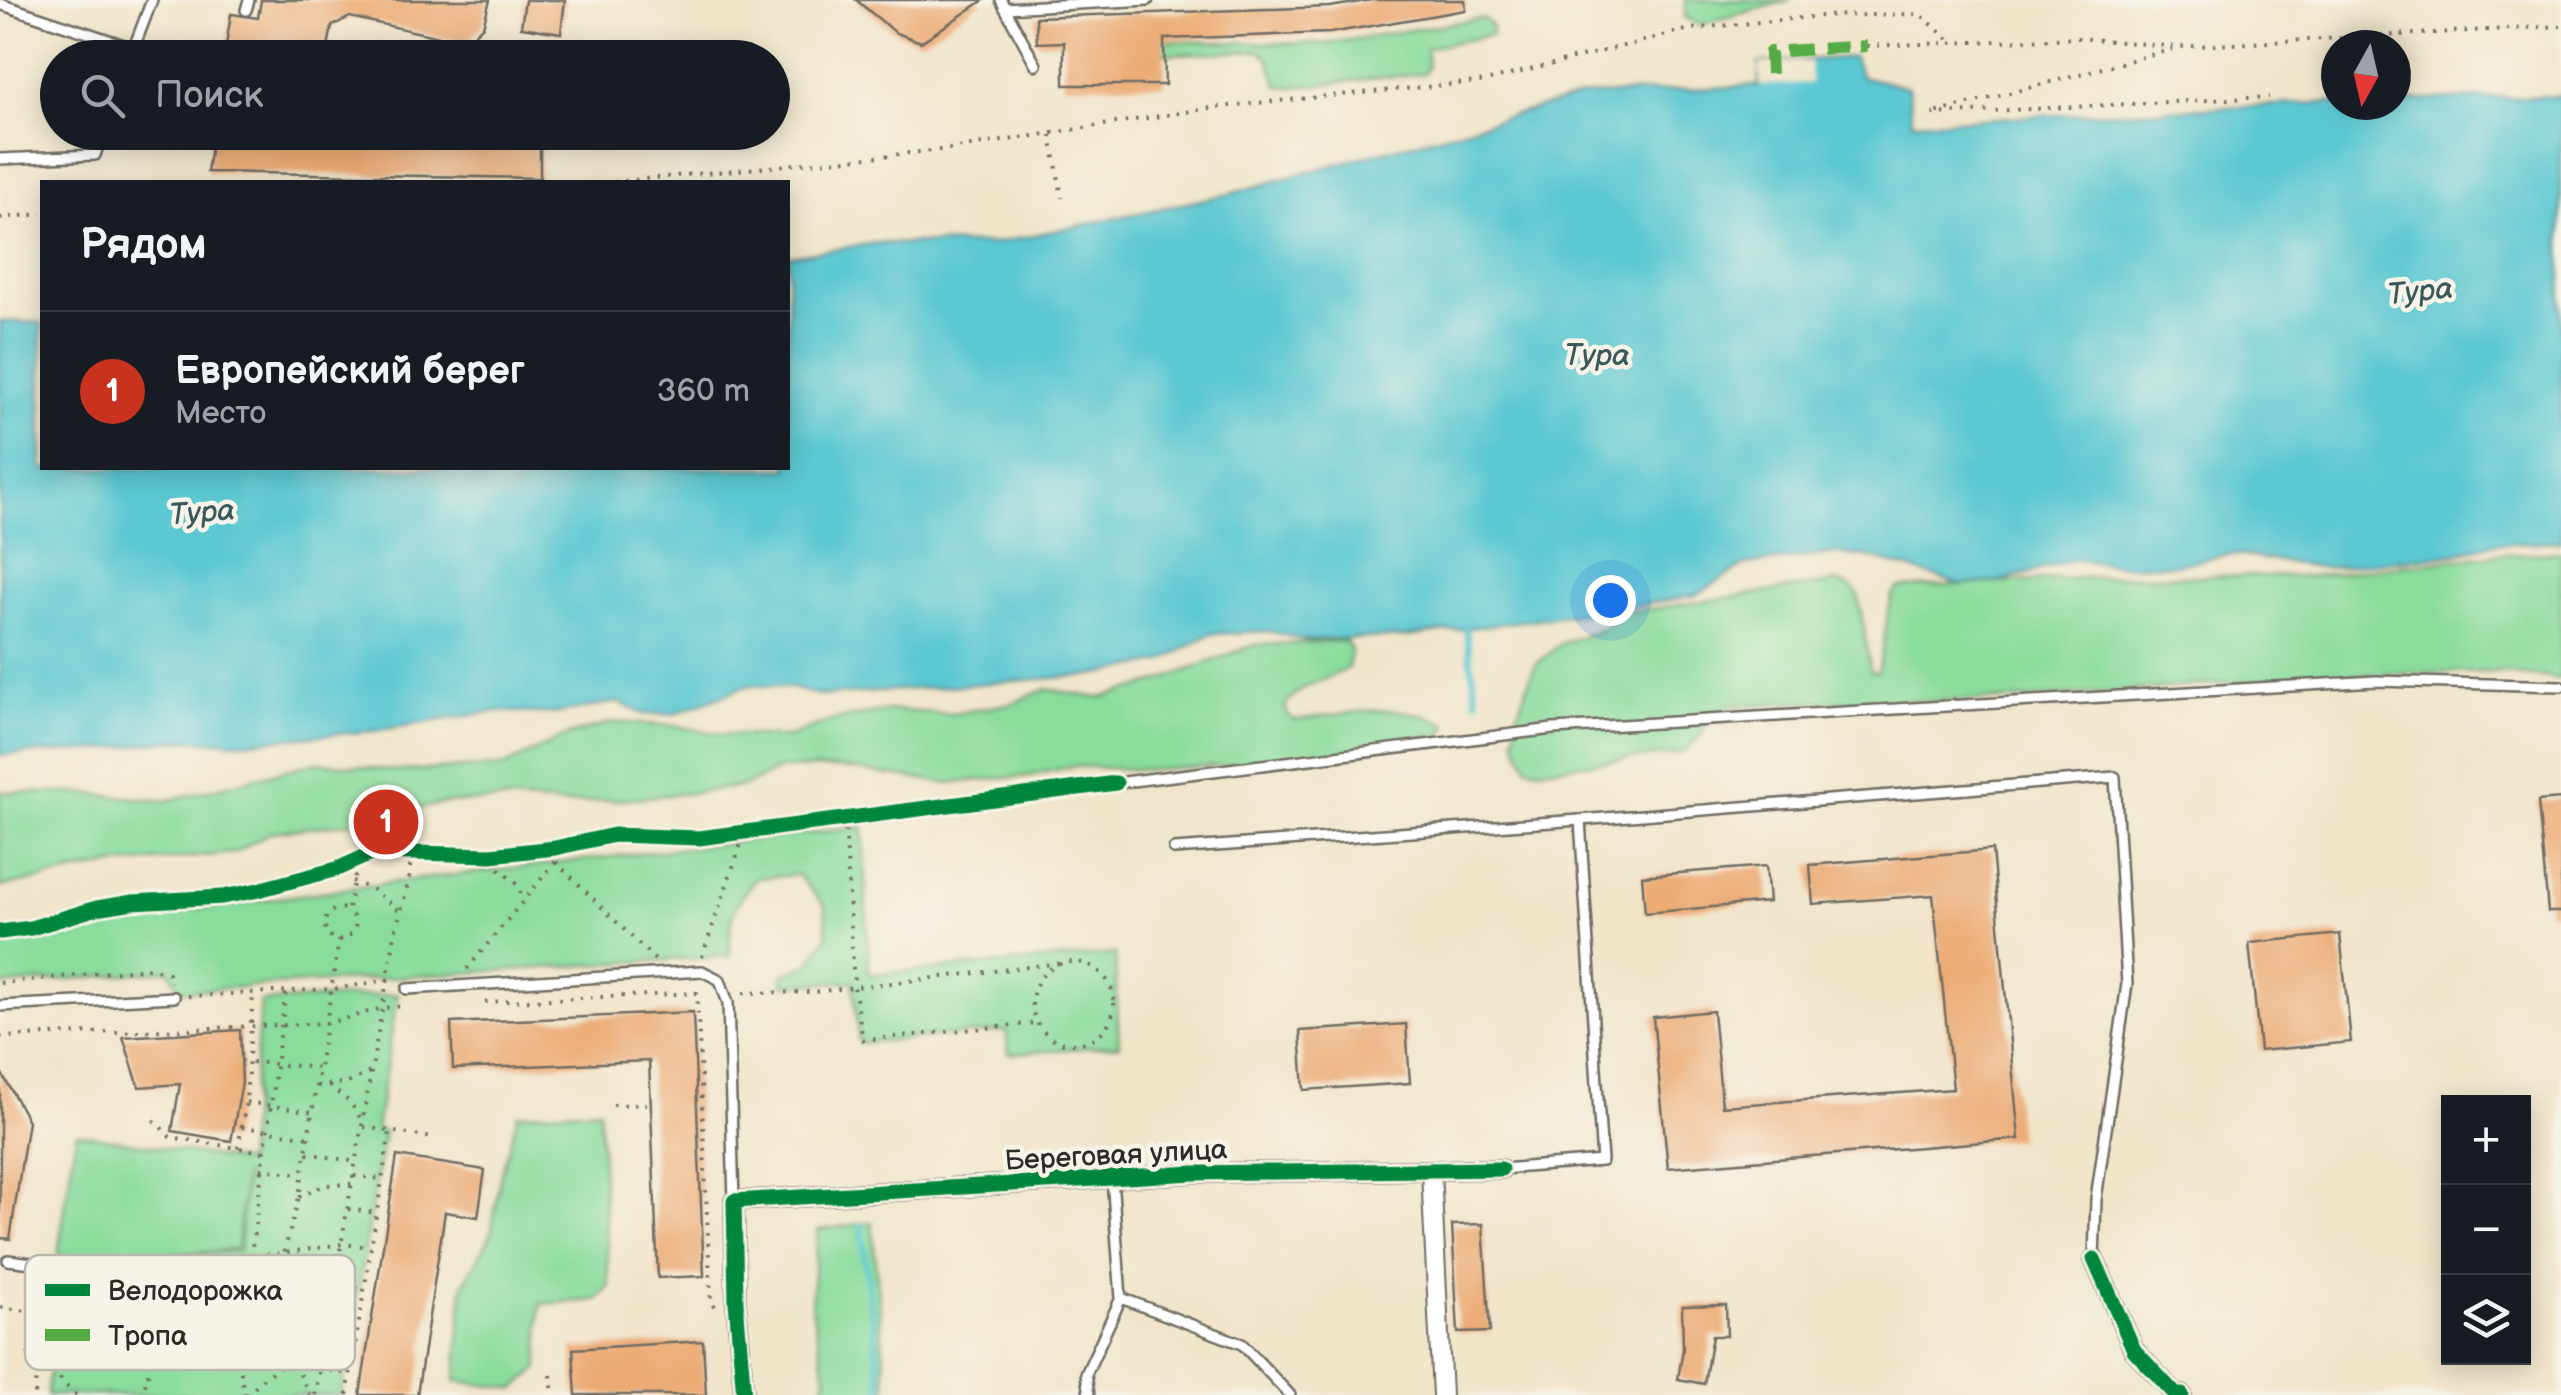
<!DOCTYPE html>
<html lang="ru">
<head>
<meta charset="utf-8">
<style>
	:root { --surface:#171b24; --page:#242831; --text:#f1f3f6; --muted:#9ea1a6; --line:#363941; --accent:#c8321e }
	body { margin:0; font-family:"Balsamiq Sans",sans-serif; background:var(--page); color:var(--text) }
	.controls { position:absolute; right:30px; bottom:30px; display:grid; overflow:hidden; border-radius:0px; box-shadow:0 5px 25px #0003 }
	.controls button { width:90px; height:90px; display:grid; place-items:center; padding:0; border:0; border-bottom:2px solid var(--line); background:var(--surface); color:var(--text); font:50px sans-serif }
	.compass { position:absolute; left:2321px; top:30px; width:90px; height:90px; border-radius:50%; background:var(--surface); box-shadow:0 5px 25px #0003; rotate:188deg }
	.you { position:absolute; left:1610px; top:600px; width:35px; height:35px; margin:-25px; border:8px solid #fff; border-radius:50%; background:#1a73e8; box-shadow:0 0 0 15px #1a73e833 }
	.badge { display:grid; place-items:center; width:65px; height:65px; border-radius:50%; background:var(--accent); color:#fff; font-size:32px; font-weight:700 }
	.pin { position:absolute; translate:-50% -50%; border:5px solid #fff; box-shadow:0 2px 10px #0006 }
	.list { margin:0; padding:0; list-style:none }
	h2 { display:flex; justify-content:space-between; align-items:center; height:130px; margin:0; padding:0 40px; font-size:42px }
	h2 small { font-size:32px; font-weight:400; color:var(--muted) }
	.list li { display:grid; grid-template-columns:65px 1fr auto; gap:30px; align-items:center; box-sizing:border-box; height:160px; padding:0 40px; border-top:2px solid var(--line) }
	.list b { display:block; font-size:38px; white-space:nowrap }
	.list p { margin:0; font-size:32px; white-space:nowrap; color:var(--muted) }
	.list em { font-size:32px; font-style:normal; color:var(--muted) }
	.icon { flex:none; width:55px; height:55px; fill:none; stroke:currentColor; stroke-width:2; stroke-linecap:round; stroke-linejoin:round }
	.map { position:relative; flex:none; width:2561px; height:1395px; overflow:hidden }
	.search { position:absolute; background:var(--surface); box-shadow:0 5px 25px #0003; left:40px; top:40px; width:750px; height:110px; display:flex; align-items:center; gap:25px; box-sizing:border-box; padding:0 35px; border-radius:55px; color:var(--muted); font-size:38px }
	.panel { position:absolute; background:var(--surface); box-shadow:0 5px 25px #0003; left:40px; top:180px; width:750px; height:290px; border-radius:0px }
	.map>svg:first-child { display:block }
	.green { fill:#8adc9c; stroke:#5a8464; stroke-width:2.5 }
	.water { fill:#5bc8d1; stroke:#437a7e; stroke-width:2.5 }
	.pier { fill:#f1e5ca }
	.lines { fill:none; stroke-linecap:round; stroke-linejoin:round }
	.stream { stroke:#5bc8d1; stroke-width:6 }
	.building { fill:#ecab75 }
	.service-casing { stroke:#706c63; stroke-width:14 }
	.minor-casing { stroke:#706c63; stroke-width:22 }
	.path { stroke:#706c63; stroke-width:4; stroke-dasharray:2.5 8; stroke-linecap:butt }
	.service { stroke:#fff; stroke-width:9 }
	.minor { stroke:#fff; stroke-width:18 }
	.quiet { stroke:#54ab44; stroke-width:12; stroke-dasharray:25 12; stroke-linecap:butt }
	.cycleway-casing { stroke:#f7f3e8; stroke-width:21 }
	.cycleway { stroke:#00873e; stroke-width:15 }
	.labels { text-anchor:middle; stroke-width:9; stroke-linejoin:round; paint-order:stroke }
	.street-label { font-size:28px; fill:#2b2b2b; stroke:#f7f3e8 }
	.water-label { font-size:30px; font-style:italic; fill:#395a5d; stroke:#f7f3e8 }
	.key { fill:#f7f3e8; stroke:#bab7af; stroke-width:2.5 }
	.key-label { font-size:28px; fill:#2b2b2b }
</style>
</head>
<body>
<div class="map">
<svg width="2561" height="1395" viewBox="0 0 2561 1395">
	<rect width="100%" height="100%" fill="#f7f3e8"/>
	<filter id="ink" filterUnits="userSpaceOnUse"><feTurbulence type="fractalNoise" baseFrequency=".01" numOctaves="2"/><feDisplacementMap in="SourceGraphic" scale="20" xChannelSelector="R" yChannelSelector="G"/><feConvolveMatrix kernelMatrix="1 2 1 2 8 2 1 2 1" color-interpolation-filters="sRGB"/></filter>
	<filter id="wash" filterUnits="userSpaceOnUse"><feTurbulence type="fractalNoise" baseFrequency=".0048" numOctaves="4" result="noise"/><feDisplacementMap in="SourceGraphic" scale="40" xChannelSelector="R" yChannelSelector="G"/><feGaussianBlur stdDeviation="2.25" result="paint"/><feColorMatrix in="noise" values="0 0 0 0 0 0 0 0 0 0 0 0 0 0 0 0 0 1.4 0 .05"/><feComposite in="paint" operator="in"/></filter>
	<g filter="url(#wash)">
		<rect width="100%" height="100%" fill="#f1e5ca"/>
		<g class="green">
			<polygon points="1685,0 1791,0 1699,25 1685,17"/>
			<polygon points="1483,18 1492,27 1492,35 1426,48 1428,66 1424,73 1295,87 1278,86 1269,60 1261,51 1170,54 1153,49 1155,41 1324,44"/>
			<polygon points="2561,552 2561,679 2496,672 2326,675 2014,700 1805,702 1728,706 1711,715 1700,737 1682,753 1539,769 1527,766 1515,740 1517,715 1535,665 1562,643 1601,630 1622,613 1837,582 1850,586 1858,594 1871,672 1878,672 1892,596 1899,588 2120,576 2311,576 2501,554"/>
			<path d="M1346 641 1351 650 1348 668C1324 682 1300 683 1285 706L1288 715 1294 720C1348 714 1398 699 1448 725L1444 733 1365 749 1227 765 1145 770 1073 766 1029 776 946 783 842 768 780 769 744 786 691 793 565 804 507 800 446 803 342 824 271 832 235 853 114 865 0 887V792L80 793 166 801 317 762 399 771 505 766 565 736 615 722 677 726 721 734 788 737 834 720 891 710 952 714 1013 703 1046 689 1100 698 1154 683 1254 645Z"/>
			<path d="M863 827 869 975 1115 954 1119 1045 1009 1054 1006 1031 859 1043 853 981 783 985V974L809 964 827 937 825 906 798 875 757 878C731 904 729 920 730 956L180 991 169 970 0 986V936L396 882Z"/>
			<polygon points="398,994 376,1129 384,1132 341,1395 47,1395 58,1285 78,1265 239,1251 245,1173 237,1249 76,1263 58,1254 76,1133 246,1162 261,1002"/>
			<polygon points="599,1109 609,1286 597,1300 540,1304 539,1368 515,1389 456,1381 463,1285 491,1235 500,1179 518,1114"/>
			<polygon points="872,1222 887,1395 823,1395 826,1375 811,1305 818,1230"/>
		</g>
		<polygon class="water" points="1854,57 1860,76 1908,87 1912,122 2336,102 2336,105 2396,105 2396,101 2561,96 2561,541 2492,544 2455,554 2326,568 2231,554 2177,564 2124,566 2074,559 2004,581 1962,585 1873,558 1836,553 1745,565 1696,595 1640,605 1405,637 1305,640 1268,631 1210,634 1161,662 1093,675 822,696 791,688 749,685 674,714 644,714 617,702 554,714 498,711 373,731 240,742 174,740 100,750 0,755 0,321 42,323 42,468 788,468 788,256 876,243 992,244 1229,194 1583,96 1759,85 1759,63"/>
		<polygon class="pier" points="1810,61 1811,83 1760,85 1759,63"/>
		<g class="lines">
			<g class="stream">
				<polyline points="1466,630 1477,700"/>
				<polyline points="861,1225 882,1395"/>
			</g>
		</g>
		<g id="blocks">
			<g class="building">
				<polygon points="261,0 490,0 483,26 465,43 350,17 332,26 326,58 224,58 231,14 258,18"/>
				<polygon points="525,0 565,0 561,33 521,27"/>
				<polygon points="856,0 984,0 921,42 896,33"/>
				<polygon points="1372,0 1465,0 1466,10 1330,33 1164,39 1165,85 1064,85 1064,42 1037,43 1036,17 1330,7"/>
				<polygon points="213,132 383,132 383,136 540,138 540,178 207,172"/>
				<polygon points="2561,799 2561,912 2548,912 2538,801"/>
				<polygon points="1992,850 2019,1139 1668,1168 1653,1017 1713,1011 1722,1106 1953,1089 1933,895 1813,904 1810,865"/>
				<polygon points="1766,866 1769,902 1645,913 1642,876"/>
				<polygon points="2340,934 2351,1042 2260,1051 2249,943"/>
				<polygon points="693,1012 704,1276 658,1278 649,1061 453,1069 451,1023"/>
				<polygon points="1406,1024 1410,1083 1304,1090 1300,1031"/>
				<polygon points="240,1030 242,1083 231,1141 172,1131 180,1084 139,1087 123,1037"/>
				<polygon points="0,1070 28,1121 10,1239 0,1238"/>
				<polygon points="397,1156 485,1170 478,1217 445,1212 417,1395 360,1395"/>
				<polygon points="1483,1224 1490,1332 1458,1333 1452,1225"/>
				<polygon points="1726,1305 1727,1336 1712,1336 1704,1384 1678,1379 1683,1349 1682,1306"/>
				<polygon points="703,1341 706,1395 576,1395 573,1349"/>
			</g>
		</g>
	</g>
	<g filter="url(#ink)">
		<use href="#blocks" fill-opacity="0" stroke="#706c63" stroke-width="2.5"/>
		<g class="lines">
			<g class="service-casing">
				<g id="service">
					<polyline points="1001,0 1005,8 1148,0"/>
					<polyline points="0,4 133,48"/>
					<polyline points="1005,8 1036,65"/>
					<polyline points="246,10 249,0"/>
					<polyline points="130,58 152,0"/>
					<polyline points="0,159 95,155 103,132"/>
					<polyline points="1116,783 1553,729 2376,681 2561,686"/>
					<polyline points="1174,849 1580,820"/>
					<polyline points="407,989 702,971 720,980 728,1003 734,1201"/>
					<polyline points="0,1006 174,997"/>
					<polyline points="1501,1169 1602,1161 1580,820 2115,777 2127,984 2096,1199 2094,1259"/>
					<polyline points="8,1260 56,1266"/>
					<polyline points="1121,1298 1242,1344 1290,1395"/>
					<polyline points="1089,1395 1086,1374 1121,1298 1112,1178"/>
				</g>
			</g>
			<g class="minor-casing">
				<g id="minor">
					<polyline points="1431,1171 1442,1395"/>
					<polyline points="2094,1259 2134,1350 2176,1395 2182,1395"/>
					<polyline points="744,1395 736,1302 734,1201 1193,1173 1501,1169"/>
				</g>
			</g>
			<g class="path">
				<polyline points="1867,46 2078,38 2178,47 2561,26"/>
				<polyline points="2173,49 1931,114 2269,97"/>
				<polyline points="1051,135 1062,198"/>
				<polyline points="614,182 951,149 1217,107 1486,81 1690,29 1821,16 1920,14 1953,43"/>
				<polyline points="0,218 42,214"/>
				<polyline points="845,820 854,986 863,1040 1037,1023"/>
				<polyline points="483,855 518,885 523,901"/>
				<polyline points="556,862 655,960"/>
				<polyline points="352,881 373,890 399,910"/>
				<polyline points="702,957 745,832"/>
				<circle cx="1073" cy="1003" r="41"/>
				<polyline points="467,969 556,861 555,848"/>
				<polyline points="0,983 150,968 168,973 171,982"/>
				<polyline points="743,993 814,992 1062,963"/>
				<polyline points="188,996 334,989 393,979"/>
				<polyline points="485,1002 697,993 711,1302 717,1308"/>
				<polyline points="0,1037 328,1023 383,1008 405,1006"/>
				<polyline points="241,1061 320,1068"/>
				<polyline points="317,1086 350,1082 372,1071"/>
				<polyline points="329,1086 350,1102 363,1122"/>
				<polyline points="246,1102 313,1112"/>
				<polyline points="613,1105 651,1104"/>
				<polyline points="154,1120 170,1137 263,1152"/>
				<polyline points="242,1127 310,1137"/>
				<polyline points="364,1127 433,1138"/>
				<polyline points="238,1148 246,1102 253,993"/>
				<polyline points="307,1153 356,1162"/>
				<polyline points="261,1169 301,1174"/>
				<polyline points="354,1176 382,1179"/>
				<polyline points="299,1197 325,1185 352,1184"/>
				<polyline points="348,1209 377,1213"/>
				<polyline points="255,1257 301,1277 330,1305"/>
				<polyline points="136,1265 146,1276 158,1306 147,1340 150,1367 142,1395"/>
				<polyline points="335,1285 364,1289"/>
				<polyline points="263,1288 284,1253 299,1197 339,940"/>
				<polyline points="35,1299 63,1302"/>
				<polyline points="1,1307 33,1312"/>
				<polyline points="261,1325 292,1359 310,1395"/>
				<polyline points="327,1327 357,1332"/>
				<polyline points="28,1352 36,1366 35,1395"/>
				<polyline points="320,1369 350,1374"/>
				<polyline points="551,1375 553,1395"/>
				<polyline points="76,1395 61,1381 55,1357 65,1285 73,1275 84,1271 284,1253 342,1244 371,1247"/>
				<polyline points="244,1395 240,1366 261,1325 262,1306 263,1288 254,1274 251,1255 286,991"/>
				<path d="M247 1395C279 1359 306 1350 353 1356"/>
				<path d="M315 1395 396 929C405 895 415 871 408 836L395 827 374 824 364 832 348 909C360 923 357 935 339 940L329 936 324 925 327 915 336 908 348 909"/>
				<polyline points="347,1395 390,1131"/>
			</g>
			<use href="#service" class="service"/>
			<use href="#minor" class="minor"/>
			<polyline class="quiet" points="1771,74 1770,52 1867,46"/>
			<g class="cycleway-casing">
				<g id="cycleway">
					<polyline points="0,932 31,928 97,908 133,902 222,897 254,891 337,869 375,852 491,855 555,848 614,835 699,838 1116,783"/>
					<polyline points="2094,1259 2134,1350 2176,1395 2182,1395"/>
					<polyline points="744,1395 736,1302 734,1201 1193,1173 1501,1169"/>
				</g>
			</g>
			<use href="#cycleway" class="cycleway"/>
		</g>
	</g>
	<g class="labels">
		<g class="street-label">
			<text transform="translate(1116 1154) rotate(-3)" y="10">Береговая улица</text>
		</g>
		<g class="water-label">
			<text transform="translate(2420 291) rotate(-6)" y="10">Тура</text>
			<text x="1597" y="365">Тура</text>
			<text transform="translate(202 512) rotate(-5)" y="10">Тура</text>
		</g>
	</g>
	<rect x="25" y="1255" width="330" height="115" rx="15" class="key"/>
	<rect x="45" y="1284" width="45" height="12" fill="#00873e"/>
	<rect x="45" y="1329" width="45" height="12" fill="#54ab44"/>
	<g class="key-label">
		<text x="108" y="1300">Велодорожка</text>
		<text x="108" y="1345">Тропа</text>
	</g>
</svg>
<div class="controls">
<button>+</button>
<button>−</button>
<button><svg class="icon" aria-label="layers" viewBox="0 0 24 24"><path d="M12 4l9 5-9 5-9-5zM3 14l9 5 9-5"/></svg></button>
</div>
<svg class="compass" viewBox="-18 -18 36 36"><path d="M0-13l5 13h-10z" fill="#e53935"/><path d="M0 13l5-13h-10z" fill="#9ea1a6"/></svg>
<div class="you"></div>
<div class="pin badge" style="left:386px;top:822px">1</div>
<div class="search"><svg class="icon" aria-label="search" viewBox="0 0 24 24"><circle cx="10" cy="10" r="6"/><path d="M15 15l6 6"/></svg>Поиск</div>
<section class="panel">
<h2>Рядом<small></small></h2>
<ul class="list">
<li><span class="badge">1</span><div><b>Европейский берег</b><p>Место</p></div><em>360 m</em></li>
</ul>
</section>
</div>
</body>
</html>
